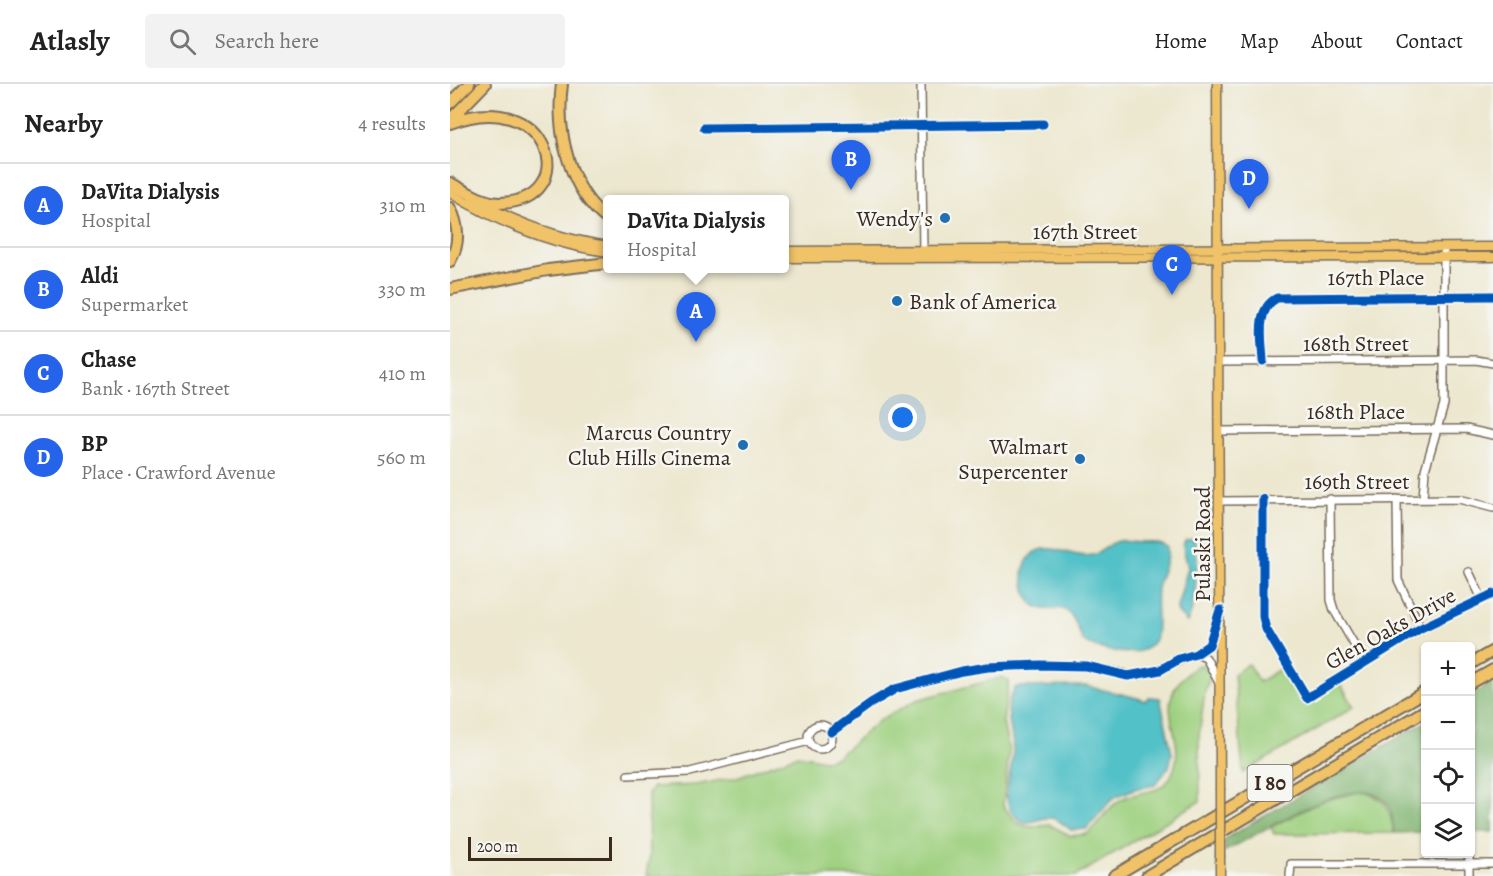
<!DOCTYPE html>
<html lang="en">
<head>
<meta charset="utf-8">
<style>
	:root { --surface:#fff; --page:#f2f2f2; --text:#222; --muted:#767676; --line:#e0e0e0; --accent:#2563eb }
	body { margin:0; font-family:Alegreya,serif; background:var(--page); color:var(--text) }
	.controls { position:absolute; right:18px; bottom:18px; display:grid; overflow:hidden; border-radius:6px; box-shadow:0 2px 4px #0004 }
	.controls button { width:54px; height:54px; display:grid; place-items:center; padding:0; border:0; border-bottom:2px solid var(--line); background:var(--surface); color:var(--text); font:30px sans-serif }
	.scale { position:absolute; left:18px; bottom:15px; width:144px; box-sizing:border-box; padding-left:6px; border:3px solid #3b2a1e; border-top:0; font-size:16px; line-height:21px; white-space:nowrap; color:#3b2a1e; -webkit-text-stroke:4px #f6f6f2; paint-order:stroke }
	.you { position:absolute; left:453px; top:334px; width:21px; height:21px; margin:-15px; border:4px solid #fff; border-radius:50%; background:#1a73e8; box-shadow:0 0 0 9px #1a73e833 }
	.badge { display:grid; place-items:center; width:39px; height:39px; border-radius:50%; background:var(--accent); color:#fff; font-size:20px; font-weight:700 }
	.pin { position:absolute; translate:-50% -50px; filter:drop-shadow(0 2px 3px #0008) }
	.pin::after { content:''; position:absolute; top:32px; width:21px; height:18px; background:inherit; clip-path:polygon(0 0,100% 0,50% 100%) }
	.popup { position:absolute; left:153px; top:111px; width:186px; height:78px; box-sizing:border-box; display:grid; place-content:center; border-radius:6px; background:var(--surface); filter:drop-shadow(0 2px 4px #0005); font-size:20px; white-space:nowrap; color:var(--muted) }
	.popup b { font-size:22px; color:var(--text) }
	.popup::after { content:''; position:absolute; left:50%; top:100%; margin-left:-12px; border:12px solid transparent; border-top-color:var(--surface) }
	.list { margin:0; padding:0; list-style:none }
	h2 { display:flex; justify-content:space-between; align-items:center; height:78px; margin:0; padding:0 24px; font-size:26px }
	h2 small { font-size:20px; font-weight:400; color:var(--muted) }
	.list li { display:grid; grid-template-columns:39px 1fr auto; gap:18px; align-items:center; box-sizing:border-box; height:84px; padding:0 24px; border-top:2px solid var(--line) }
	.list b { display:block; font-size:22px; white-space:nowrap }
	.list p { margin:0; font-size:20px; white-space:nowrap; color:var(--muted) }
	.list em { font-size:20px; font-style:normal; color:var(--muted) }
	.icon { flex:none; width:33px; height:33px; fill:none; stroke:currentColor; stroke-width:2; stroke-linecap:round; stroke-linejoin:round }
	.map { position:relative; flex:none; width:1043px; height:792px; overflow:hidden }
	header { display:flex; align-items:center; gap:36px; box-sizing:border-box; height:84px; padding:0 30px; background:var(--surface); border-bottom:2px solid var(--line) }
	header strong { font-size:28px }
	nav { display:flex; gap:33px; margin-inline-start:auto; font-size:21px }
	.search { width:420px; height:54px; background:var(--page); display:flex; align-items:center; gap:15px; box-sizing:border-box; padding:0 21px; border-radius:6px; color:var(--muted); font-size:22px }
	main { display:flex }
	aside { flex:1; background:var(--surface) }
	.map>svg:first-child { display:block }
	.green { fill:#9ed07f; stroke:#6c7d4e; stroke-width:1.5 }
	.forest { fill:#7eb26e; stroke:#5c6e46; stroke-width:1.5 }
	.water { fill:#53c1c8; stroke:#477673; stroke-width:1.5 }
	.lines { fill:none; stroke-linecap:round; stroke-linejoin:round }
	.minor-casing { stroke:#796c5c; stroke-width:10 }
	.major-casing { stroke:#796c5c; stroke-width:11 }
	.highway-casing { stroke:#796c5c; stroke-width:14 }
	.minor { stroke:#fff; stroke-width:7 }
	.major { stroke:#f1c369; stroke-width:8 }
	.highway { stroke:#f1c369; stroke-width:10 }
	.major-bridge-casing { stroke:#796c5c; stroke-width:11; stroke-linecap:butt }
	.major-bridge { stroke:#f1c369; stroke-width:8 }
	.cycleway-casing { stroke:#f6f6f2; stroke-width:13 }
	.cycleway { stroke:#0057b8; stroke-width:9 }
	.poi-dot { fill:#1f6fb2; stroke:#f6f6f2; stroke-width:2 }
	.labels { text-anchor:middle; stroke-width:5; stroke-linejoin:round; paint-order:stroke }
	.shield { fill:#f6f6f2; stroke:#73675e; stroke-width:1.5 }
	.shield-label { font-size:21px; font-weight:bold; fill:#3b2a1e }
	.poi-label { font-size:22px; fill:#3b2a1e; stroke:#f6f6f2; text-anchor:end }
	.street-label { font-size:22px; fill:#3b2a1e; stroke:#f6f6f2 }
</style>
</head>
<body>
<header>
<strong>Atlasly</strong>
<div class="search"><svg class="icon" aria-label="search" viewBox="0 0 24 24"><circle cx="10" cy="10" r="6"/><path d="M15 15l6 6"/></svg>Search here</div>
<nav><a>Home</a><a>Map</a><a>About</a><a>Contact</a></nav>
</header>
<main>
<aside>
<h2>Nearby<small>4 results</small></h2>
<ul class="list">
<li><span class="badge">A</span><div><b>DaVita Dialysis</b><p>Hospital</p></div><em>310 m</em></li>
<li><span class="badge">B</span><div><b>Aldi</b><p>Supermarket</p></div><em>330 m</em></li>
<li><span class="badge">C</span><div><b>Chase</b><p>Bank · 167th Street</p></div><em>410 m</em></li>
<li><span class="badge">D</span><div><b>BP</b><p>Place · Crawford Avenue</p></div><em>560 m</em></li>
</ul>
</aside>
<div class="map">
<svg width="1043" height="792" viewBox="0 0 1043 792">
	<rect width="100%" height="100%" fill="#f6f6f2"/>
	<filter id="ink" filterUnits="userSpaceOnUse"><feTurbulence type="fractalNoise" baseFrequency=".0167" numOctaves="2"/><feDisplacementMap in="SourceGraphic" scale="12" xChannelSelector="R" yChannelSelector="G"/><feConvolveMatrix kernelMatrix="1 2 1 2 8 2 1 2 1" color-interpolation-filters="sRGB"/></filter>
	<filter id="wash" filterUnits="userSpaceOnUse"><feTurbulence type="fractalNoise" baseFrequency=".008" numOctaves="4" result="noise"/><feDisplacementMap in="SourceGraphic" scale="24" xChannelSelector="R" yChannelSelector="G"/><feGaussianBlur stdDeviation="1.35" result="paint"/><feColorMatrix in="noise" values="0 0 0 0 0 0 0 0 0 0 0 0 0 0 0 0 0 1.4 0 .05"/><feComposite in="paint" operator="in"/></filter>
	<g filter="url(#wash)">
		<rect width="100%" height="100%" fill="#ece7ce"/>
		<g class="green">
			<polygon points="798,580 809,598 833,583 855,620 890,599 904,623 793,689 784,590"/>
			<path d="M748 581 756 582 761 591 755 607 749 652 750 717 626 792H196L199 776 198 710 203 703 246 701 287 693 348 671 375 676 387 673 431 635 467 616 553 593 559 597 553 638 559 668 553 722 567 739 579 743 600 741 621 752 637 750C649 740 655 726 669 717 685 705 710 713 721 692 743 649 691 620 748 581Z"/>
			<path d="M908 708C935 710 940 724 944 749L824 750 821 743 870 718Z"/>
		</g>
		<g class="forest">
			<polygon points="1043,599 1043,748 1021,748 1021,611"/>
			<path d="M975 638V748L944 749C942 739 943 726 936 718 906 683 806 753 775 767V755Z"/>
		</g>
		<g class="water">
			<path d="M743 454C751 465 745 526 737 538L728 529 727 523 738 484 733 462 735 456Z"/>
			<path d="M675 456C686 461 708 453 717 463 719 479 710 489 707 504 705 516 709 548 705 555 695 578 648 567 632 556 616 503 603 537 583 520 577 516 575 506 574 499 572 491 573 484 577 477 593 449 624 479 646 470 658 464 658 458 675 456Z"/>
			<path d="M637 602C649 606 689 613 695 617L699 613 710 614 722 670 719 683 705 701 684 705 663 714 636 745 621 746C614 741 609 735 601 734 588 732 579 745 566 733 547 716 564 686 563 666 563 643 551 623 566 603Z"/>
		</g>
	</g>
	<g filter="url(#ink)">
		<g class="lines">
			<g class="minor-casing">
				<g id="minor">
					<polyline points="471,0 473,171"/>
					<polyline points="254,44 593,40"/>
					<path d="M813 277C812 256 805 225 827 214L1043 212"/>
					<polyline points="769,278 1026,276 1043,279"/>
					<polyline points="769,347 1016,345 1043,351"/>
					<polyline points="973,414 975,386 994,321 994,169"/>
					<polyline points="813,415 813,533 816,545 857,614 971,544 1043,510"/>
					<polyline points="880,415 881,516 884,526 915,579"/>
					<polyline points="947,415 948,496 971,544"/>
					<polyline points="769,417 1009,415 1043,424"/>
					<polyline points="1019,488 1032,515"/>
					<polyline points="746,570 756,574 769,599"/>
					<circle cx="370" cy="653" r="12"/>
					<polyline points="381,648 421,619 445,605 512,587 555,582 636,582 687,592 710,586 756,564 761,558 767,536"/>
					<polyline points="178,691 240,688 359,657"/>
					<polyline points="1019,770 1019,792"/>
					<polyline points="840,792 841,780 1043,780"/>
				</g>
			</g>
			<g class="major-casing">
				<g id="major">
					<polyline points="767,0 770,704"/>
					<path d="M0 109C48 138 101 161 158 168"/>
					<path d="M23 115C64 138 110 155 158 162"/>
					<polyline points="334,167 1043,163"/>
					<polyline points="334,174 1043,173"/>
					<polyline points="770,773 770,792"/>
				</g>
			</g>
			<g class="highway-casing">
				<g id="highway">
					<path d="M112 0C106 47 118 105 158 136"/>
					<polyline points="0,19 19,0"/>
					<polyline points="4,32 35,0"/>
					<path d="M0 39C99 0 134 116 51 119 33 119 15 107 0 99"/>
					<path d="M0 124C9 141 10 160 0 177"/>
					<polyline points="0,205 98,186 158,179"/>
					<polyline points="1020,580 1043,567"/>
					<polyline points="1020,599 1043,586"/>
					<polyline points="664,792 976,607"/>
					<polyline points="697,792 976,626"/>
				</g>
			</g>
			<use href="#minor" class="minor"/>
			<use href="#major" class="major"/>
			<use href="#highway" class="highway"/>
			<g class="major-bridge-casing">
				<polyline id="major-bridge" points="770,704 770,773"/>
			</g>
			<use href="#major-bridge" class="major-bridge"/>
			<g class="cycleway-casing">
				<g id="cycleway">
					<polyline points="254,44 593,40"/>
					<path d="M813 277C812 256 805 225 827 214L1043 212"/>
					<polyline points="813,415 813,533 816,545 857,614 971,544 1043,510"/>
					<polyline points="381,648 421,619 445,605 512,587 538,583 590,581 636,582 678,592 710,586 729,575 746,570 759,561 770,526"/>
				</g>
			</g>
			<use href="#cycleway" class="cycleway"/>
		</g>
	</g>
	<g class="poi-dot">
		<circle cx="495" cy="134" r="6"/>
		<circle cx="447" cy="217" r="6"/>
		<circle cx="293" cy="361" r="6"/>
		<circle cx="630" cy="375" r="6"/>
	</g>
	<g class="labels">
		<rect class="shield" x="797.5" y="681" width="45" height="36" rx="4.5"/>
		<g class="shield-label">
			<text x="820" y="706">I 80</text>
		</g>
		<g class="poi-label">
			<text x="483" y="142">Wendy's</text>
			<text x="459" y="225" text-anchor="start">Bank of America</text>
			<text x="281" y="356">Marcus Country<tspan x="281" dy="25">Club Hills Cinema</tspan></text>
			<text x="618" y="370">Walmart<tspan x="618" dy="25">Supercenter</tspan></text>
		</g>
		<g class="street-label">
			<text x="635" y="155">167th Street</text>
			<text x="926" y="201">167th Place</text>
			<text x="906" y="267">168th Street</text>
			<text x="906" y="335">168th Place</text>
			<text x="907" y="405">169th Street</text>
			<text transform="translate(752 460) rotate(-90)" y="8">Pulaski Road</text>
			<text transform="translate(940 544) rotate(-29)" y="8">Glen Oaks Drive</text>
		</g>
	</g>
</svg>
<div class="controls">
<button>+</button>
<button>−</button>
<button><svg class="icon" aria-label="locate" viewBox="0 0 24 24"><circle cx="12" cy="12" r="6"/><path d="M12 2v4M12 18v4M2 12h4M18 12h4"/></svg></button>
<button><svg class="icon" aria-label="layers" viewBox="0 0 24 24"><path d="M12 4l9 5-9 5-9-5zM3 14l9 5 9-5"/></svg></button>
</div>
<div class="scale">200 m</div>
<div class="you"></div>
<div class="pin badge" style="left:246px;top:258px">A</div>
<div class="popup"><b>DaVita Dialysis</b>Hospital</div>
<div class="pin badge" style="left:401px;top:106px">B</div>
<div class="pin badge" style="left:722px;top:211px">C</div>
<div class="pin badge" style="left:799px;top:125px">D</div>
</div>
</main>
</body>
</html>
